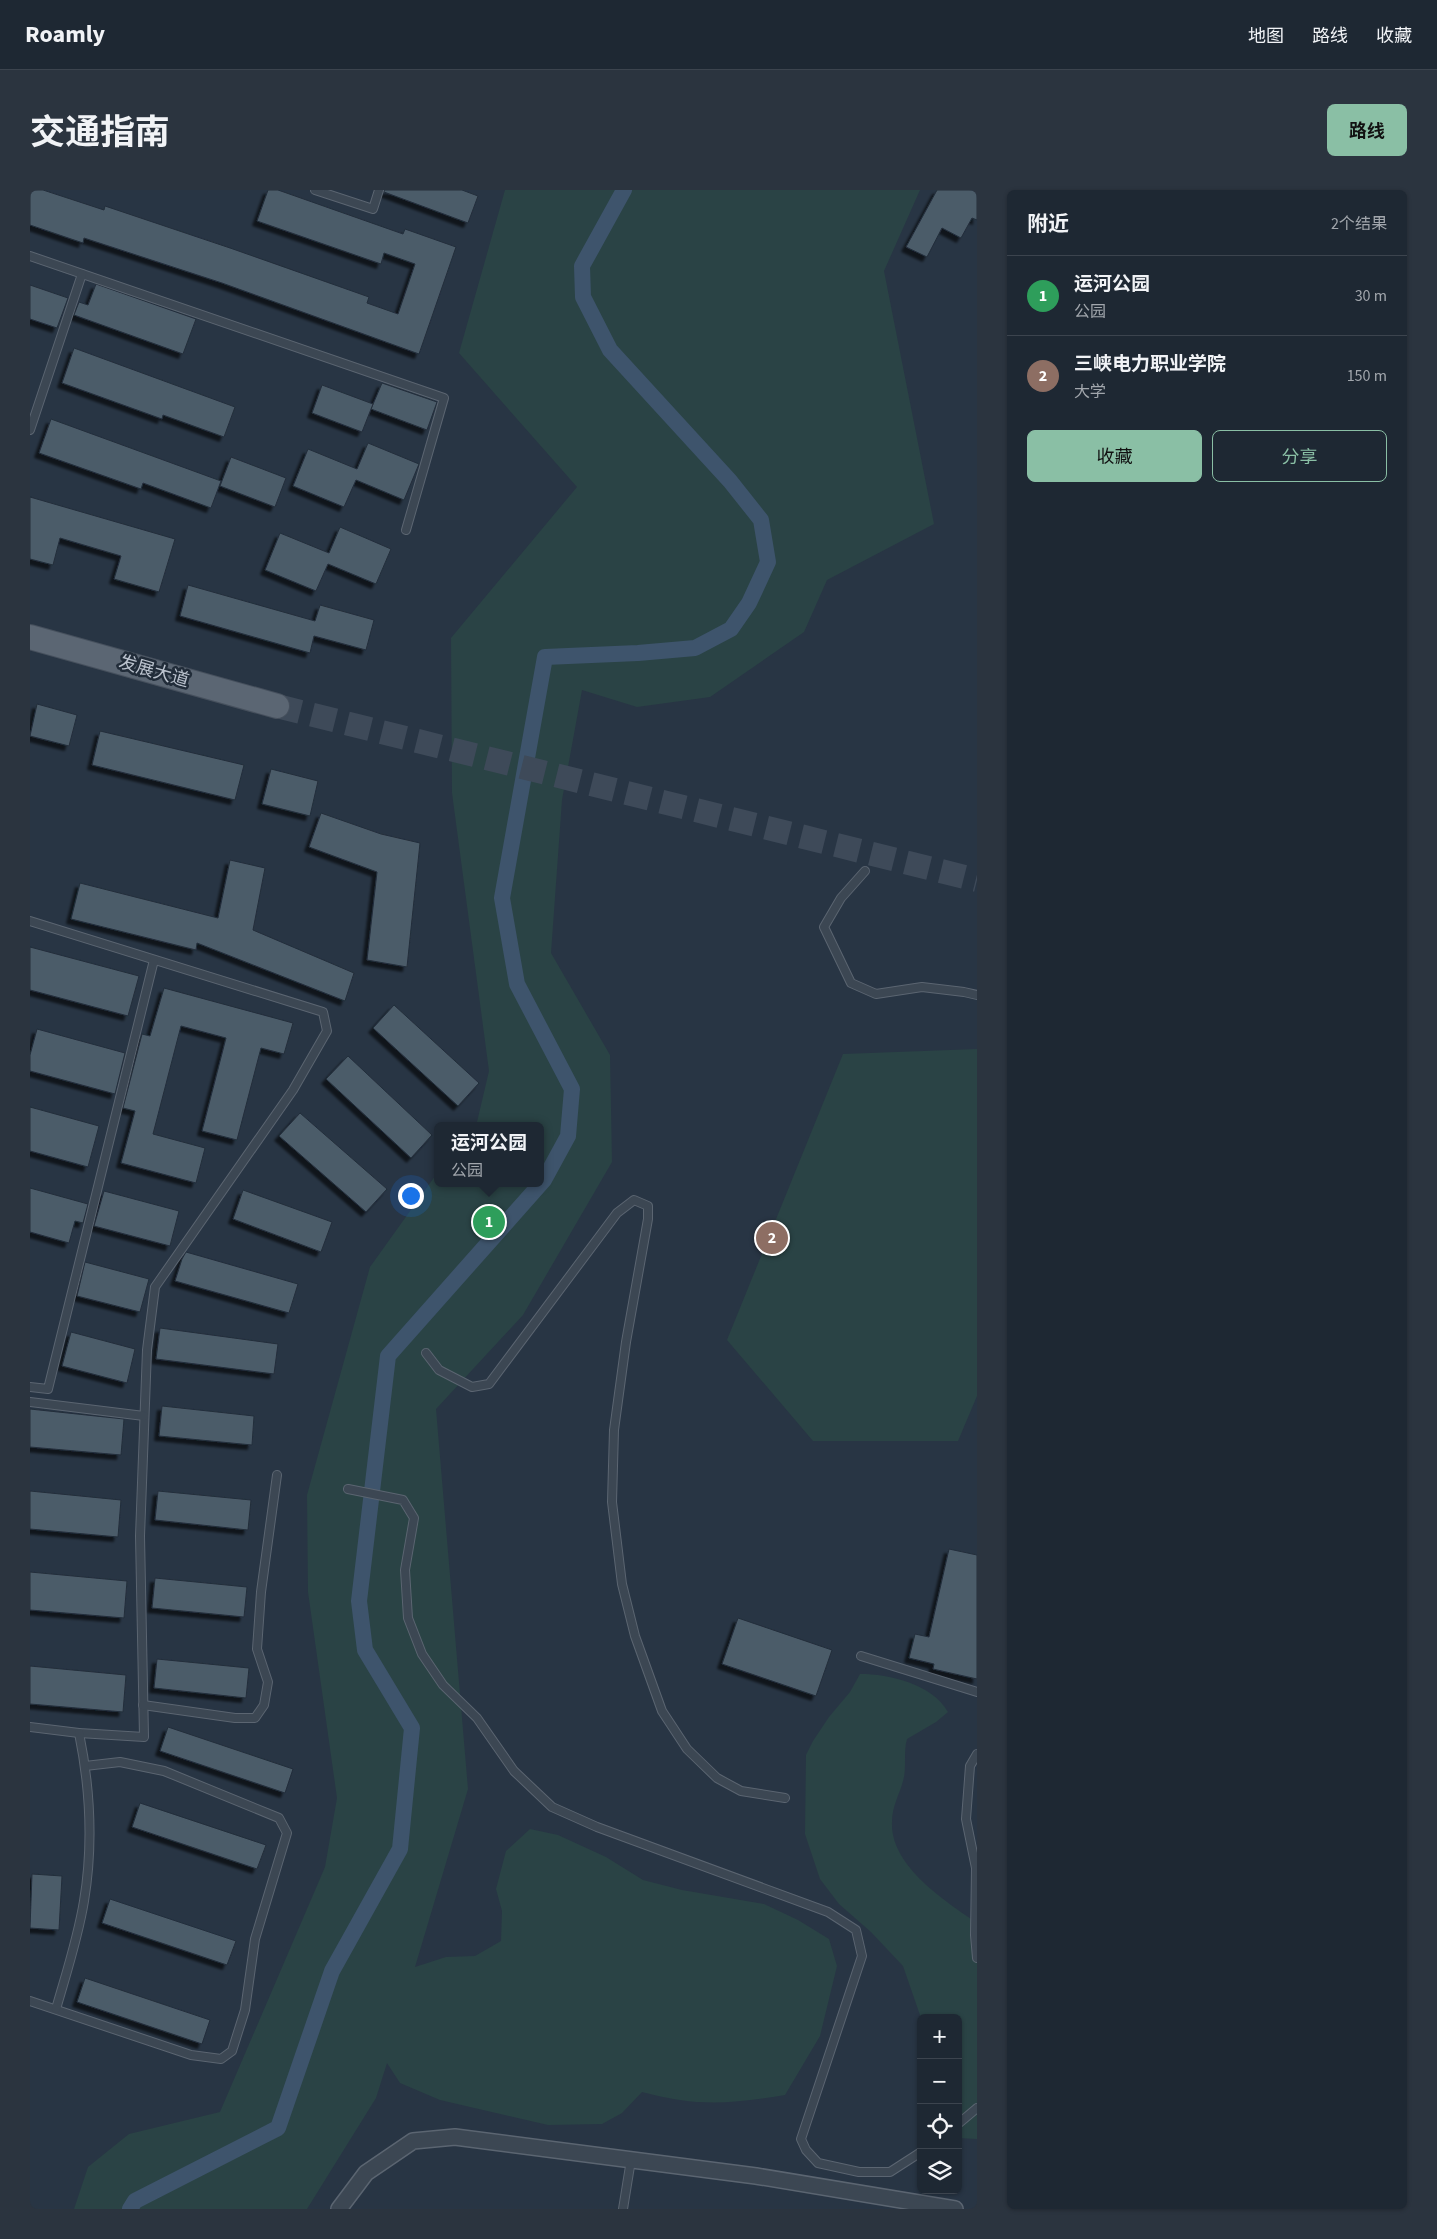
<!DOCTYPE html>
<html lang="zh">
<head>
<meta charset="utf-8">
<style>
	:root { --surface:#1e2833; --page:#2b343f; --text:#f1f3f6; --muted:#a1a6ac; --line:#3c444e; --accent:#8abfa5 }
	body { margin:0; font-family:"Source Sans 3","Noto Sans SC",sans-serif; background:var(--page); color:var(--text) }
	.controls { position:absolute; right:15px; bottom:15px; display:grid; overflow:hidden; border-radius:8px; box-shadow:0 1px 4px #0004 }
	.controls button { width:45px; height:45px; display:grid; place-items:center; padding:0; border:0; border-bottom:1px solid var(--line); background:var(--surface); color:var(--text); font:25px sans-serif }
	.you { position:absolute; left:380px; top:1005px; width:18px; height:18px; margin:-12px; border:4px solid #fff; border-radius:50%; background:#1a73e8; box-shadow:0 0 0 8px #1a73e833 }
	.badge { display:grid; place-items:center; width:32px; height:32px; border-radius:50%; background:var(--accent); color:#fff; font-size:16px; font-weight:700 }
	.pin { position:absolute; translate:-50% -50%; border:2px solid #fff; box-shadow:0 1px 5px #0006 }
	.popup { position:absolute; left:404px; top:932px; width:110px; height:65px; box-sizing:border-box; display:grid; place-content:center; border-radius:8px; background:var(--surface); filter:drop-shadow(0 1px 4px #0005); font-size:16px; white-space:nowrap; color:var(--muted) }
	.popup b { font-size:19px; color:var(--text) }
	.popup::after { content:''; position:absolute; left:50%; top:100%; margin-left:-10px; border:10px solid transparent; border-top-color:var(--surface) }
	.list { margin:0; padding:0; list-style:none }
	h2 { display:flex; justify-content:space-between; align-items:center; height:65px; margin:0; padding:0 20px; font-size:21px }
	h2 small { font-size:16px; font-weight:400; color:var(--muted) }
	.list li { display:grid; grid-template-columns:32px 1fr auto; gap:15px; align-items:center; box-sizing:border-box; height:80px; padding:0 20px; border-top:1px solid var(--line) }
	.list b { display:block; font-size:19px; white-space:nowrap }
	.list p { margin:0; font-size:16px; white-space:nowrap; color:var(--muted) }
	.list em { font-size:16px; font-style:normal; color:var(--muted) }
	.actions { display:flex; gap:10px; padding:15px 20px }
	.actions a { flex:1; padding:11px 0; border:1px solid var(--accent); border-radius:8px; text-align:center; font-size:18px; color:var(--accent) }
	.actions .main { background:var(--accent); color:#111 }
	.icon { flex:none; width:28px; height:28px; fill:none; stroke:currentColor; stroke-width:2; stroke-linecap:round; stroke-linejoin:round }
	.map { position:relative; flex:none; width:947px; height:2019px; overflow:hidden; border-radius:8px }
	header { display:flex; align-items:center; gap:30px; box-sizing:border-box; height:70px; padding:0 25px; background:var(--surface); border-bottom:1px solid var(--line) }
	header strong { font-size:24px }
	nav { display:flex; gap:28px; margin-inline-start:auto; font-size:18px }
	.intro { display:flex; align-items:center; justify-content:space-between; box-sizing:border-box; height:120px; padding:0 30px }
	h1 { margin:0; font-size:35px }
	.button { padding:12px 22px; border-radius:8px; background:var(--accent); color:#111; font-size:18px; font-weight:700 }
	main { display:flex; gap:30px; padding:0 30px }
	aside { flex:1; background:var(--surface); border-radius:8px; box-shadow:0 1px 4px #0004 }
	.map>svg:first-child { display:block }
	.green { fill:#2a4345 }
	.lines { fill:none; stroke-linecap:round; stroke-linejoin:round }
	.canal { stroke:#3e546c; stroke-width:16 }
	.building { fill:#4c5b69; stroke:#232e3b; filter:url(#shadow) }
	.primary-tunnel { stroke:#3e4a59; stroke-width:24; stroke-dasharray:24 12; stroke-linecap:butt }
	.lane-casing { stroke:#5b6571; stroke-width:10 }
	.street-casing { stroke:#5b6571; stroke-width:18 }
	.primary-casing { stroke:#46505d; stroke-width:26 }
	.lane { stroke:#3c4753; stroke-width:8 }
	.street { stroke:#3c4753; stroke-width:15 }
	.primary { stroke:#5b6673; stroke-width:24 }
	.labels { text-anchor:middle; stroke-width:5; stroke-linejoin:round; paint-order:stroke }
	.street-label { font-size:18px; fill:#bac2cd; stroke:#212c39 }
</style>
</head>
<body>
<header>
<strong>Roamly</strong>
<nav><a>地图</a><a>路线</a><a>收藏</a></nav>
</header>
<div class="intro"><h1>交通指南</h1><a class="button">路线</a></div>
<main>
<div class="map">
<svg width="947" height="2019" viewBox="0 0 947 2019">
	<defs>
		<filter id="shadow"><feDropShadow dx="-4.5" dy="4.5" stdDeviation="1" flood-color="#0009"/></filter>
	</defs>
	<rect width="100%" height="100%" fill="#283544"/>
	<g class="green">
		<path d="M475 0H890L854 81 904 334 797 390 774 442 680 507 607 517 552 500 532 610 521 763 580 865 582 972 493 1125 406 1219 438 1599 385 1777 416 1767 445 1766 471 1751 472 1721 466 1699 476 1661 500 1639 528 1645 576 1667 613 1690 652 1700 734 1714 768 1730 799 1749 807 1776 790 1846 755 1905C700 1914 667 1917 612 1902L592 1923 572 1934 518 1935 410 1910 370 1893 357 1873 346 1908 277 2019H44L58 1977 99 1944 190 1922 295 1677 307 1608 278 1402 277 1305 340 1077 408 982V993H510V936H443L447 932 459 881 422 603 421 448 547 297 429 163Z"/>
		<polygon points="947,859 947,1206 928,1251 783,1251 697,1150 813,864"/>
		<path d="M830 1484C860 1484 902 1494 918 1522L906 1532 877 1549C873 1563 877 1578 873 1591 869 1606 862 1616 862 1632 860 1676 915 1711 947 1733V1949L928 1948V1828H891L873 1776 841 1742 809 1714 790 1689 775 1644 776 1565 783 1551 799 1527 820 1502Z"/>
	</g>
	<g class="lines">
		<polyline class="canal" points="100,2019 105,2011 248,1938 302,1781 370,1659 382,1538 335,1460 329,1411 358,1166 514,990 538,946 542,899 487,794 472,708 515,467 608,463 665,458 701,439 719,413 738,372 731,330 700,291 580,160 553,107 552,76 594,0"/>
	</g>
	<g class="building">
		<polygon points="0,0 13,0 74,20 75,16 203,59 339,107 337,113 368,124 385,74 354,63 351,74 227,31 238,0 248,0 373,44 375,39 426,57 389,164 192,93 54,48 53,53 0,35"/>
		<polygon points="354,0 432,0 448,6 438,33 354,2"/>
		<polygon points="907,0 947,0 947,30 942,28 931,48 912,38 897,67 876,57"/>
		<polygon points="66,94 166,129 153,164 44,125 49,112 58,115"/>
		<polygon points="0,95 38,108 27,138 0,129"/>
		<polygon points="44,158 205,217 194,247 133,225 132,229 32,193"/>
		<polygon points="352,193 407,212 397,240 341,219"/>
		<polygon points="292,195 343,214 332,242 282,223"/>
		<polygon points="21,229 191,291 181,318 113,293 111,299 9,263"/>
		<polygon points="338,253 389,274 374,310 326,290 314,317 263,296 278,259 327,279"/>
		<polygon points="201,267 256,288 245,317 190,296"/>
		<polygon points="0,307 145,349 129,402 84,389 91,366 30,348 23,375 0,369"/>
		<polygon points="310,337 361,359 346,394 298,374 286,401 235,380 250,343 299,363"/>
		<polygon points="158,395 285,431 290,415 344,430 336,460 284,446 280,463 150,426"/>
		<polygon points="7,514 47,525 39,556 0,546"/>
		<polygon points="70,541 214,575 205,610 62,575"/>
		<polygon points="241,579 288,591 280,626 232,614"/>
		<polygon points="291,623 351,644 390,653 377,777 337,770 347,682 279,657"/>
		<polygon points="200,670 235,678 223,740 324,783 315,811 167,753 166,760 41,729 50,693 188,728"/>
		<polygon points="0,757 109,786 98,826 0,800"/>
		<polygon points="134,798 263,833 254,864 231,858 207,950 172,941 196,848 151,836 123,944 175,958 166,993 91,973 105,921 93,918 112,844 120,846"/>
		<polygon points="364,815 449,893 428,916 343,838"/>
		<polygon points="7,839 95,863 85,904 0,881 0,865"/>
		<polygon points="318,866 402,945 381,968 296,889"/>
		<polygon points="0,917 69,936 58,977 0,961"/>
		<polygon points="270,923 357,999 336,1022 249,946"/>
		<polygon points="0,998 58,1014 53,1033 45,1031 39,1053 0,1042"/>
		<polygon points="213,1000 302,1032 291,1062 203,1029"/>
		<polygon points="74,1001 149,1021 140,1056 64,1036"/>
		<polygon points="156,1062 268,1094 259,1123 145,1091 152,1069"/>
		<polygon points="55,1072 119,1089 110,1122 47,1106"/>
		<polygon points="130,1138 248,1154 244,1184 126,1169"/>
		<polygon points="41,1142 105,1159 97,1193 32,1176"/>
		<polygon points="132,1216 224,1226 222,1255 129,1246"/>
		<polygon points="0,1219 94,1229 91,1265 0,1257"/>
		<polygon points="0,1301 91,1310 88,1347 0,1339"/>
		<polygon points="128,1301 221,1310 218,1340 125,1330"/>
		<polygon points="919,1359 947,1365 947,1489 903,1479 904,1474 879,1468 885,1444 899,1447"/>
		<polygon points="0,1382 97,1391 94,1428 0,1420"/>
		<polygon points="125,1388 217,1397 214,1427 122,1418"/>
		<polygon points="708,1428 802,1460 786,1506 692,1474"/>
		<polygon points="127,1469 219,1478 216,1508 124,1498"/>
		<polygon points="0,1476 96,1485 93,1522 0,1514"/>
		<polygon points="138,1537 263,1579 255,1603 130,1561"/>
		<polygon points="110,1613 236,1655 227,1679 102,1637"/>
		<polygon points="2,1684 32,1686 29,1740 0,1738"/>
		<polygon points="80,1709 206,1751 197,1775 72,1733"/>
		<polygon points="55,1788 180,1830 172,1854 47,1812"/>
	</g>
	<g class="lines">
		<polyline class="primary-tunnel" points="247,516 947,690"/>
		<g class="lane-casing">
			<g id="lane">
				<polyline points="285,0 343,19 349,0"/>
				<polyline points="0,66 414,208 376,340"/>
				<polyline points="0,240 52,84"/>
				<polyline points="835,681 811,708 794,737 821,793 846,804 892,797 934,802 947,805"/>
				<polyline points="0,731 293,822 297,841 263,900 125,1097 117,1160 110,1346 114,1547 49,1543 0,1537"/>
				<polyline points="396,1163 409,1180 442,1197 459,1194 587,1023 604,1010 618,1016 618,1029 596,1152 584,1240 582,1312 592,1394 605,1446 632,1521 657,1559 687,1588 711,1601 755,1608"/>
				<polyline points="0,1197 18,1199 124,770"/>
				<polyline points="0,1212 114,1226"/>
				<polyline points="318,1299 373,1310 384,1328 375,1380 378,1428 392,1464 413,1495 447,1528 484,1581 522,1617 567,1637 798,1722 826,1740 832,1766 771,1949 776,1960 788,1973 829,1982 860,1982 891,1962"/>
				<polyline points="831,1466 947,1502"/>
				<polyline points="113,1515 205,1528 225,1528 234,1515 238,1492 227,1459 231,1402 247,1285"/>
				<polyline points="947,1564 940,1576 936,1629 946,1678 945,1745 947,1768"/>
				<polyline points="0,1811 161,1865 191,1869 202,1861 215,1820 225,1749 257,1643 249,1628 134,1581 90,1572 55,1576"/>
				<path d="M26 1819C36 1784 48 1748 54 1711 63 1657 60 1597 49 1543"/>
				<polyline points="928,1934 947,1918"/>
				<polyline points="593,2019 601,1970"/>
			</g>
		</g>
		<g class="street-casing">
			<polyline id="street" points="309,2019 336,1983 383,1951 425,1947 726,1986 925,2019"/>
		</g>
		<g class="primary-casing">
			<polyline id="primary" points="0,447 247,516"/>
		</g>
		<use href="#lane" class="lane"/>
		<use href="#street" class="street"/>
		<use href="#primary" class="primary"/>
	</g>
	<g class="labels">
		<g class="street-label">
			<text transform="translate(124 481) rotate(16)" y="6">发展大道</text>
		</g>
	</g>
</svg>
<div class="controls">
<button>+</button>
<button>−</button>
<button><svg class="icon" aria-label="locate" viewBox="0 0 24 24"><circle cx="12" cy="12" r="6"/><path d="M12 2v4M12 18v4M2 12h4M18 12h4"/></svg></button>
<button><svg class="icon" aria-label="layers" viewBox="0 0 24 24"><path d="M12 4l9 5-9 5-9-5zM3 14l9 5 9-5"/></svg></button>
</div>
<div class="you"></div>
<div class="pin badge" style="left:459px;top:1032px;background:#2e9e5b">1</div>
<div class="popup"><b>运河公园</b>公园</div>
<div class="pin badge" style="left:742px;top:1048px;background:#8d6e63">2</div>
</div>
<aside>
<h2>附近<small>2个结果</small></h2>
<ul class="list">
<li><span class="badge" style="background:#2e9e5b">1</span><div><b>运河公园</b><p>公园</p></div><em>30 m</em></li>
<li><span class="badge" style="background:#8d6e63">2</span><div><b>三峡电力职业学院</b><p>大学</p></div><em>150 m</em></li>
</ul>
<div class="actions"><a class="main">收藏</a><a>分享</a></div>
</aside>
</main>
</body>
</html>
